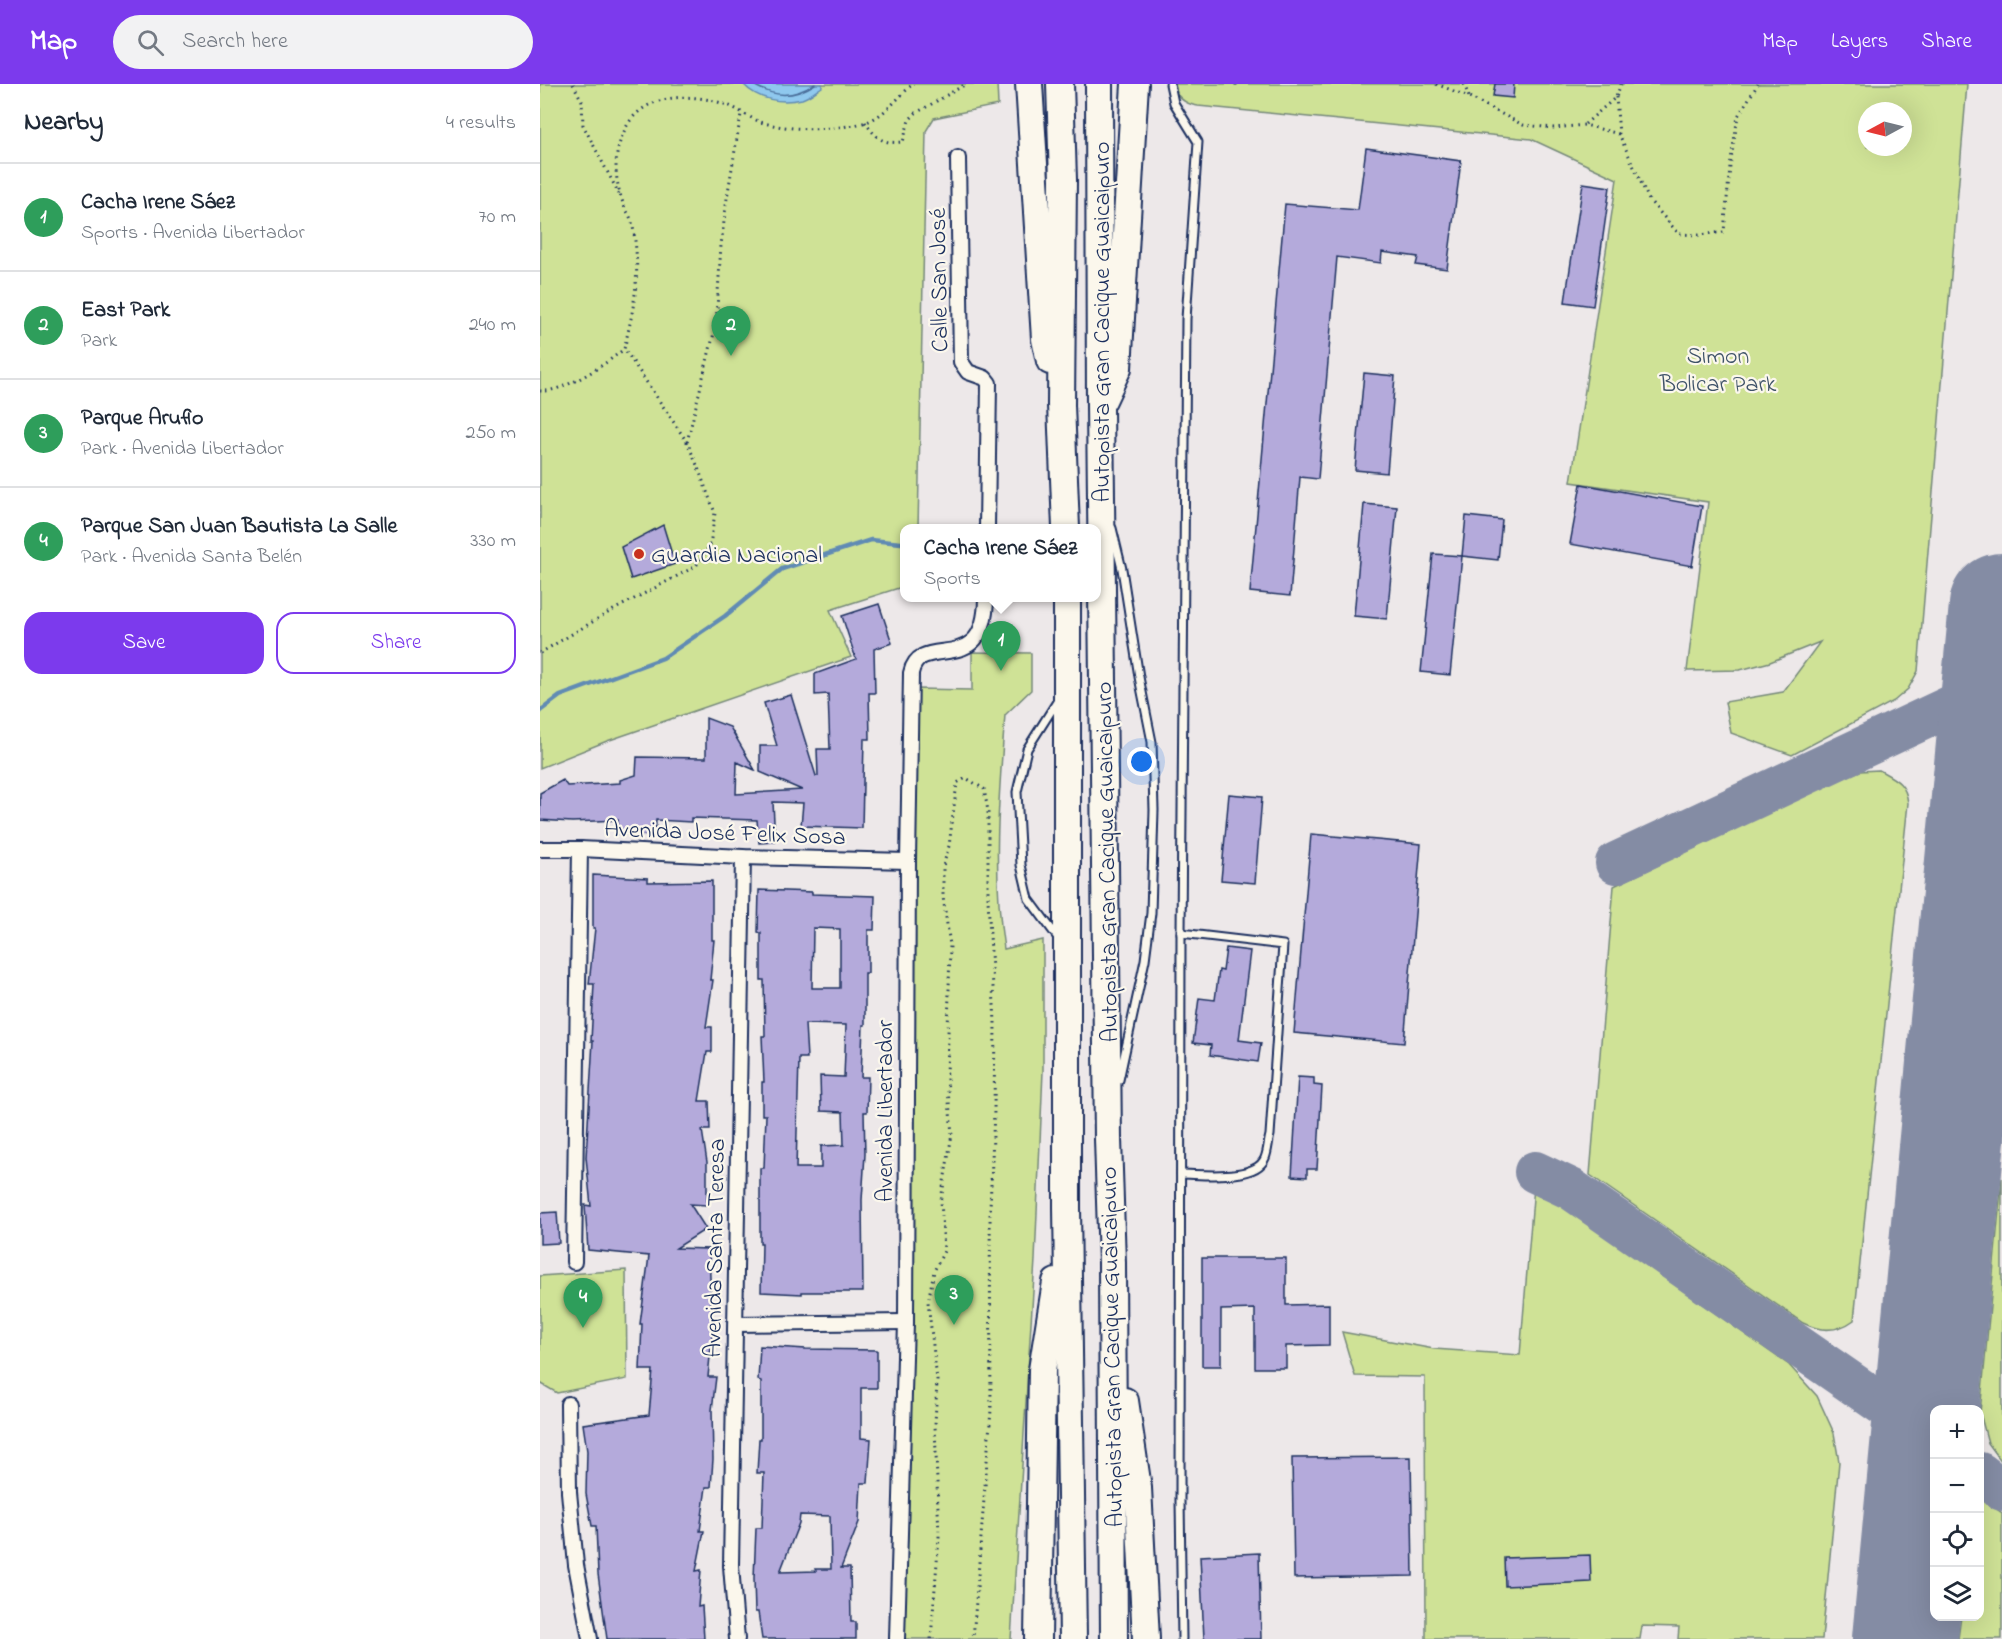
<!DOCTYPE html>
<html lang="en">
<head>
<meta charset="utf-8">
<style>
	:root { --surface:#fff; --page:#f2f2f3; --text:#1f2937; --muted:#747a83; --line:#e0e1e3; --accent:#7c3aed }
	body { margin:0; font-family:"Indie Flower",sans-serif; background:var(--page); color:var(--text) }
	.controls { position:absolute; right:18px; bottom:18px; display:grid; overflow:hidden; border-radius:12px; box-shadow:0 6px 24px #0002 }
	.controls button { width:54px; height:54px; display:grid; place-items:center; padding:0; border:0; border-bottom:2px solid var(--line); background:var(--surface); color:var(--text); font:30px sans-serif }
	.compass { position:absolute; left:1318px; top:18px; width:54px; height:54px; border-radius:50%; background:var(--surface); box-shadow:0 6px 24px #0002; rotate:263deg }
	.you { position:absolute; left:602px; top:678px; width:21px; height:21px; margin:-15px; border:4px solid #fff; border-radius:50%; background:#1a73e8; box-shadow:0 0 0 9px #1a73e833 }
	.badge { display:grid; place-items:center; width:39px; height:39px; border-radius:50%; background:var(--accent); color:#fff; font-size:20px; font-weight:700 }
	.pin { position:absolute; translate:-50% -50px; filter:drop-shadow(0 2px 3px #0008) }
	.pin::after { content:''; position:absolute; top:32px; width:21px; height:18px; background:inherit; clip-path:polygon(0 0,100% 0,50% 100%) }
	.popup { position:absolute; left:360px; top:440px; width:201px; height:78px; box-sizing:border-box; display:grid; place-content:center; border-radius:12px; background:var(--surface); filter:drop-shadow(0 2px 4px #0005); font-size:20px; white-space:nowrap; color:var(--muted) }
	.popup b { font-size:22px; color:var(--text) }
	.popup::after { content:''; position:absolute; left:50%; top:100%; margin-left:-12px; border:12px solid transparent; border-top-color:var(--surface) }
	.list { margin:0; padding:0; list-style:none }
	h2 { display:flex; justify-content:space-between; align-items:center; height:78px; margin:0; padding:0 24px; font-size:26px }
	h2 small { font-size:20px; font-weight:400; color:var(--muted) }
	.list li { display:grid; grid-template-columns:39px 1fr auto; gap:18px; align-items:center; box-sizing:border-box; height:108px; padding:0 24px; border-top:2px solid var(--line) }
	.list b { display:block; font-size:22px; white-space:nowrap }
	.list p { margin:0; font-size:20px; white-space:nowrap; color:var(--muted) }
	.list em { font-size:20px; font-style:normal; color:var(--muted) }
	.actions { display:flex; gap:12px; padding:18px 24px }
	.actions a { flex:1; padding:14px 0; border:2px solid var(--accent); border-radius:18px; text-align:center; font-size:21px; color:var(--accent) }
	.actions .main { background:var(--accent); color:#fff }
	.icon { flex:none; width:33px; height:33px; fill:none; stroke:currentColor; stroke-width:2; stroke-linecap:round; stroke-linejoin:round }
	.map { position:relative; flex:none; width:1462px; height:1555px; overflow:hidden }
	header { display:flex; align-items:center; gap:36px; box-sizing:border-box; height:84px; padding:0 30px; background:var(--accent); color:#fff }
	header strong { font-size:28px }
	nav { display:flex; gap:33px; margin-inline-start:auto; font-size:21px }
	.search { width:420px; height:54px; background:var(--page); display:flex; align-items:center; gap:15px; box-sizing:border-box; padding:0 21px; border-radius:33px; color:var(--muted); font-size:22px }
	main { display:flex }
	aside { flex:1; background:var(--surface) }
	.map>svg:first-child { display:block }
	.green { fill:#cfe296; stroke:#75887a; stroke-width:1.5; fill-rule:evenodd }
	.water { fill:#8fc8ee; stroke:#618bb4; stroke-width:1.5 }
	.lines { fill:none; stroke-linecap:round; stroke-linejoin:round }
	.shore { stroke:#496c98; stroke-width:1.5 }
	.stream { stroke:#618bb4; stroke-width:4.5 }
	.taxiway { stroke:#848ca4; stroke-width:42 }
	.runway { stroke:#848ca4; stroke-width:106 }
	.building { fill:#b4aadb; stroke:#1b2f5e; stroke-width:1.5; fill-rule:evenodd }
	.lane-casing { stroke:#1b2f5e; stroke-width:11 }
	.street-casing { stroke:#1b2f5e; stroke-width:18 }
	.highway-casing { stroke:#1b2f5e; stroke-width:30 }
	.path { stroke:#1b2f5e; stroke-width:3; stroke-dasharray:1.5 4.5; stroke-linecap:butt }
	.lane { stroke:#fbf7ec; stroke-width:7 }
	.street { stroke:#fbf7ec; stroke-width:14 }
	.highway { stroke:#fbf7ec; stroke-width:26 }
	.poi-dot { fill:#c8321e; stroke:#fbf7ec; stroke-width:2 }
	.labels { text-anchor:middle; stroke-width:4.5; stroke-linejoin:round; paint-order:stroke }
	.street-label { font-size:24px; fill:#1b2f5e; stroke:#fbf7ec }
	.park-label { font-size:24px; fill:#3f5369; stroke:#fbf7ec }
	.poi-label { font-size:24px; fill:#1b2f5e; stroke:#fbf7ec; text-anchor:start }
</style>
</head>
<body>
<header>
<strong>Map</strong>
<div class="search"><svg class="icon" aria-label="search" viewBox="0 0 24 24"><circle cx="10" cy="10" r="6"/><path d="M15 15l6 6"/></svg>Search here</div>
<nav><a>Map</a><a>Layers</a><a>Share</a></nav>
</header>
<main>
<aside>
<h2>Nearby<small>4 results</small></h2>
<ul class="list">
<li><span class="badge" style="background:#2e9e5b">1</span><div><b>Cacha Irene Sáez</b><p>Sports · Avenida Libertador</p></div><em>70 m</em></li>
<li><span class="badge" style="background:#2e9e5b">2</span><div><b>East Park</b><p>Park</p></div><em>240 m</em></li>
<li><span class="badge" style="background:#2e9e5b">3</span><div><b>Parque Aruflo</b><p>Park · Avenida Libertador</p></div><em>250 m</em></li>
<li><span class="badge" style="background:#2e9e5b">4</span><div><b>Parque San Juan Bautista La Salle</b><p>Park · Avenida Santa Belén</p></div><em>330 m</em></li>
</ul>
<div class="actions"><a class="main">Save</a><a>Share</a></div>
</aside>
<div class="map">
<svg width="1462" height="1555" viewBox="0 0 1462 1555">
	<rect width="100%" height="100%" fill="#ede8e9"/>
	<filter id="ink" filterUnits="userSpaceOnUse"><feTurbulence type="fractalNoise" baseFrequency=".0167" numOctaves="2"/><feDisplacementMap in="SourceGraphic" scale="12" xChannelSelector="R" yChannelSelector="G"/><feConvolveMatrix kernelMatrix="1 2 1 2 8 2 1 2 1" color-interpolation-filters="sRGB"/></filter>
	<g filter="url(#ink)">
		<g class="green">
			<polygon points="0,0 457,0 458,21 394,34 386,47 378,444 365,444 365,502 290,526 311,573 67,657 0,684"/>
			<path d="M633 0H1427L1378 587 1368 605 1354 617 1252 671 1191 649 1185 618 1243 608 1280 558 1230 578 1200 586 1147 587 1168 418 1031 398 1077 95 991 55 658 22C645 20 636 14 633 0ZM1327 27H1363V63H1327Z"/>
			<path d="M432 568 491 569V606L465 631C459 709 452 787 464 865L503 856V987L495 1176 471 1555H358L372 1034 377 605 432 606Z"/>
			<path d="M1339 686C1355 695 1366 699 1368 719L1314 1236C1298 1248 1281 1248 1263 1239L1050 1091 1074 802 1300 695 1320 687Z"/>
			<polygon points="1462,1094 1462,1378 1448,1359 1440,1329"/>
			<polygon points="994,1102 1249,1281 1277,1312 1294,1349 1299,1378 1282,1555 1138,1555 1139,1543 1102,1542 1100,1555 886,1555 885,1293 815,1292 802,1248 894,1265 980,1271"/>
			<polygon points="86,1186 87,1295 17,1309 0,1299 0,1192"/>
			<polygon points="1440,1413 1462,1429 1462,1555 1418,1555 1421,1533 1440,1532"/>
		</g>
		<path class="water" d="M203 0H282V3C276 7 269 13 262 15 241 20 218 16 203 0Z"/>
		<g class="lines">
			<path class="shore" d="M212 0C235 14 253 14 275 0"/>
			<polyline class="stream" points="0,627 20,612 123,574 185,532 242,485 331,456 361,459"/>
			<g class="taxiway">
				<polyline points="1076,779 1454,602"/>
				<polyline points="995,1088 1031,1105 1394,1356"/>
				<polyline points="1440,1389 1462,1406"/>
			</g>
			<polyline class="runway" points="1365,1555 1462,522"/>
		</g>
		<g class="building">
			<polygon points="955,0 974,0 973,14 953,12"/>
			<polygon points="826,64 921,77 907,185 876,181 878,173 842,168 841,179 797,173 778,395 760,393 750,512 710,508 745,120 818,126"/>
			<polygon points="1043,99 1070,103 1053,222 1025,218"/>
			<polygon points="824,289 855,292 847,389 815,386"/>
			<polygon points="1041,400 1162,422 1152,482 1030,460"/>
			<polygon points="824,420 857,423 847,535 814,532"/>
			<polygon points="926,432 962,436 958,476 922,472"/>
			<polygon points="123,441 135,480 91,495 81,463"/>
			<polygon points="893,470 922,472 910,591 881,588"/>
			<polygon points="339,520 352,559 334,565 335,609 329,609 330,655 324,655 322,744 261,742 263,719 233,718 235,758 219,759 217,736 151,734 151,738 116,736 115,752 77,750 78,736 32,738 0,736 0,709 23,696 27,702 80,699 80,696 96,691 97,673 166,674 166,634 190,643 215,686 197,678 196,710 262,706 220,688 220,662 237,662 224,619 251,611 276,692 278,692 277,665 290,665 288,610 275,611 275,590 316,575 302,532"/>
			<polygon points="689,710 722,713 715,799 681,796"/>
			<polygon points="771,750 881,760 864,959 754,949"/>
			<polygon points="53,791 108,794 108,798 172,797 172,856 174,856 170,896 173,896 166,943 172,943 172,968 167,968 159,1017 169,1017 170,1046 162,1046 167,1078 167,1121 150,1120 166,1145 136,1164 169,1165 172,1252 168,1293 176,1293 172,1326 173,1375 171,1403 166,1403 160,1447 164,1447 156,1487 161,1486 158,1523 162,1522 164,1555 67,1555 58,1490 56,1442 52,1442 46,1410 47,1367 43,1340 109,1331 113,1286 100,1286 102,1240 100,1240 109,1172 48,1166 45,1121 51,1122 46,1073 53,957 51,957 54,900 49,900 55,844 53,844"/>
			<path d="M219 806 272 808V810L335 812 334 846H328V889H325V941H323L321 993H328L327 1028H324L325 1070 322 1116 323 1208H262V1210L221 1208 222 1159H220V1084H224L226 1031H222V998H224L222 952H225L224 896H221V849L218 848ZM273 844 300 845V904H272ZM265 940 306 941 304 993 280 992 281 1027 303 1028 304 1061 281 1062V1084H256L259 974H267Z"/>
			<polygon points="686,864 710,867 699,956 721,959 718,978 670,971 671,961 653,959 659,914 675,916 679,886 683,887"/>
			<polygon points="758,993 774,994 774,1001 782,1002 777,1085 767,1085 767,1093 752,1092"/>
			<polygon points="17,1128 19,1159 0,1160 0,1129"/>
			<polygon points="662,1174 746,1174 746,1221 789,1220 789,1261 746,1262 746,1284 715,1284 715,1225 681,1226 681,1282 662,1282"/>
			<path d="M220 1262 266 1265 337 1266V1304H321V1354L331 1355 328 1399H321L319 1438 301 1484H310L311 1538H316V1555H222L218 1528H215L214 1494 216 1444H222L224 1389H217L219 1355H221V1297L218 1296ZM260 1431 290 1432 291 1485H275L276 1487 240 1488 259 1439Z"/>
			<polygon points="871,1373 873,1492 754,1494 752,1374"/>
			<polygon points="719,1469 721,1555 664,1555 660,1472"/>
			<polygon points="1050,1471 1051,1498 965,1502 964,1474"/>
		</g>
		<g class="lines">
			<g class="lane-casing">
				<g id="lane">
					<polyline points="630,0 634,19 658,58 646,235 641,849 640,1417 642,1555"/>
					<polyline points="572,444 582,485 599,593 612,658 614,726 611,829 605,876 579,996"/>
					<polyline points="518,616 487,665 477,708 481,781 489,815 518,854"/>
					<path d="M641 849 743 861 730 1051C728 1058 728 1067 725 1074 716 1097 662 1090 641 1090"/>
				</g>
			</g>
			<g class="street-casing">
				<g id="street">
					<polyline points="418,74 421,278 428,288 445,294 449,299 447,444"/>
					<polyline points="0,765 40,765 203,773 368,777"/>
					<polyline points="34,1178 40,765"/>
					<polyline points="196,1240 366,1238"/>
					<polyline points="28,1320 29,1408 36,1481 50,1555"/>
					<polyline points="197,1555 191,1482 203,773"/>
					<path d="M357 1555 366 1238 368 777 371 589C380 546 445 597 446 514"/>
				</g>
			</g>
			<g class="highway-casing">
				<g id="highway">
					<polyline points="489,0 505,255 510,277"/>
					<polyline points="520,0 523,96 521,321 526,444"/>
					<polyline points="559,0 560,322 568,1055 572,1179 574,1555"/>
					<polyline points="563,316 578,284 595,0"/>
					<polyline points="527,514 527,1123 533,1555"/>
					<polyline points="585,1317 598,1404 606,1555"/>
					<polyline points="498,1555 502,1286 516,1198"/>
				</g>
			</g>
			<g class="path">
				<polyline points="33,0 42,17 43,41 79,110"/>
				<polyline points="696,0 696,5"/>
				<polyline points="896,0 929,13 983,41 1014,44 1045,41 1079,50"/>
				<polyline points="924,0 929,13"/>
				<polyline points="1076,13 1079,50 1109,116 1139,150 1159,151 1184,148 1190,82 1198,32 1218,0"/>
				<path d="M325 38C337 55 342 60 363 58L369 36 376 29 426 0"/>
				<polyline points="1045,40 1076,13 1081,0"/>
				<path d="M0 307C23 309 66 280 84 265 93 229 100 195 95 157 94 149 93 138 89 131 87 127 84 123 83 119 73 91 73 66 88 40 108 8 155 9 187 21 201 26 212 37 228 40 257 47 294 46 323 39 343 34 358 13 373 0"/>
				<polyline points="147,358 176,241 181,161 187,114 201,30"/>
				<polyline points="0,569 64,531 156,482 170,461 175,429 157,381 147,358 85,266"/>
				<polyline points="391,1555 399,1453 395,1341 397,1296 388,1218 394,1187 404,1167 401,1116 412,1050 407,995 410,861 403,813 403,782 409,762 417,699 426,694 444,705 448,727 448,816 455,938 454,1027 450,1124 451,1326 433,1555"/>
			</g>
			<use href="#lane" class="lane"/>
			<use href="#street" class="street"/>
			<use href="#highway" class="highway"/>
		</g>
	</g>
	<circle class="poi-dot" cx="99" cy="470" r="6"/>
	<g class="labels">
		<g class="street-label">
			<text transform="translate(398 196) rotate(-91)" y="8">Calle San José</text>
			<text transform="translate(561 238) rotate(-90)" y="8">Autopista Gran Cacique Guaicaipuro</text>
			<text transform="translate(185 748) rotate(2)" y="8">Avenida José Felix Sosa</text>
			<text transform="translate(566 778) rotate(-91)" y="8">Autopista Gran Cacique Guaicaipuro</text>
			<text transform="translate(344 1027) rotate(-90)" y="8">Avenida Libertador</text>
			<text transform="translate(174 1164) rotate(-89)" y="8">Avenida Santa Teresa</text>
			<text transform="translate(571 1263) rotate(-91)" y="8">Autopista Gran Cacique Guaicaipuro</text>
		</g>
		<g class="park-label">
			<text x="1178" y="279">Simon<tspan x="1178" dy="28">Bolicar Park</tspan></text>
		</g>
		<g class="poi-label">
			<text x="111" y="478">Guardia Nacional</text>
		</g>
	</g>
</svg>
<div class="controls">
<button>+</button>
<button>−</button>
<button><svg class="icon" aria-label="locate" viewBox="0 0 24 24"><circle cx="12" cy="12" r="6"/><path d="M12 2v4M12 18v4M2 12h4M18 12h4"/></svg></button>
<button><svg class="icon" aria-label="layers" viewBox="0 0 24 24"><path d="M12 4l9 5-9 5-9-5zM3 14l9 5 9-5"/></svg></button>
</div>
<svg class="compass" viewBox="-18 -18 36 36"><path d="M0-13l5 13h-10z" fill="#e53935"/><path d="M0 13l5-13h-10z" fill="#747a83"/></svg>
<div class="you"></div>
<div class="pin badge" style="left:461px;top:587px;background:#2e9e5b">1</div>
<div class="popup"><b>Cacha Irene Sáez</b>Sports</div>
<div class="pin badge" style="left:191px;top:272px;background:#2e9e5b">2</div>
<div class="pin badge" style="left:414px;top:1241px;background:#2e9e5b">3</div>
<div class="pin badge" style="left:43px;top:1244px;background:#2e9e5b">4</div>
</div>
</main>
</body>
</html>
